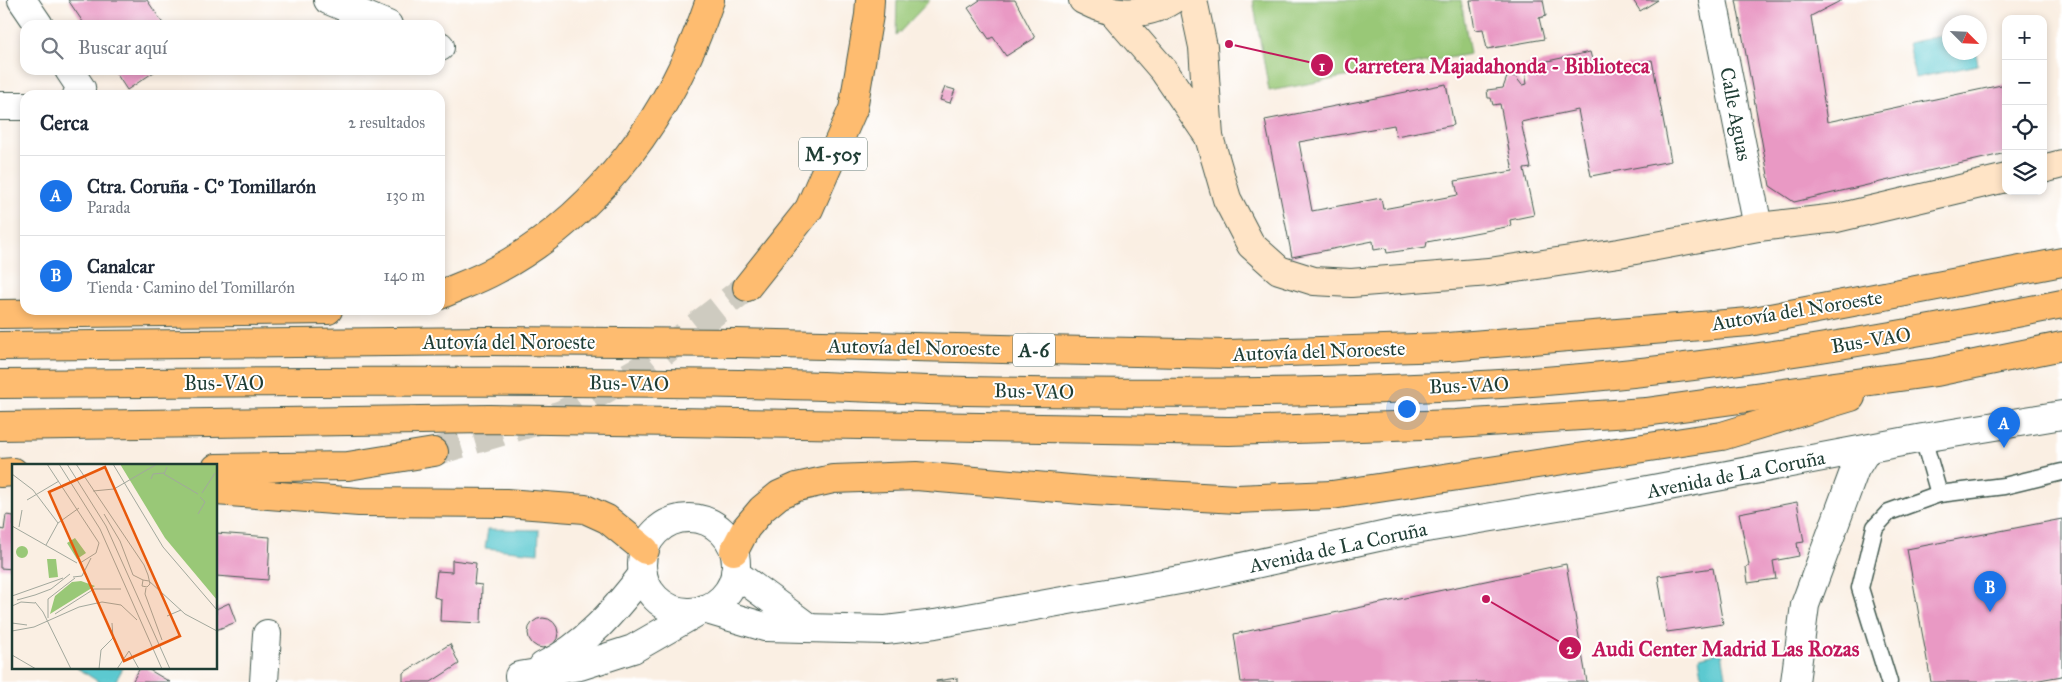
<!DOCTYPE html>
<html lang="es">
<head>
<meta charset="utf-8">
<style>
	:root { --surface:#fff; --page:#f2f2f3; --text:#1f2937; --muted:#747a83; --line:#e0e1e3; --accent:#1a73e8 }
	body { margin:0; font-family:"IM FELL Great Primer",serif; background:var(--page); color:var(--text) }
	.controls { position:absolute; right:15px; top:15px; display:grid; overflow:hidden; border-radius:10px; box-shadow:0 2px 8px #0003 }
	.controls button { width:45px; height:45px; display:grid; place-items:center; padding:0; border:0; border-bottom:1px solid var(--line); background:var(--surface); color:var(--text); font:25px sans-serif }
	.compass { position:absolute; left:1942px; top:15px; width:45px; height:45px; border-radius:50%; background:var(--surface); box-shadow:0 2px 8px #0003; rotate:114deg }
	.you { position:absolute; left:1406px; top:408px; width:18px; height:18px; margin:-12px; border:4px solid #fff; border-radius:50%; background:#1a73e8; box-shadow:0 0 0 8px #1a73e833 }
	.badge { display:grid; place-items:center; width:32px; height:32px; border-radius:50%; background:var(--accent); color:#fff; font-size:16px; font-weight:700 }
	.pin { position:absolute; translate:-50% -41px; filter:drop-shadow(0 1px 2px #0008) }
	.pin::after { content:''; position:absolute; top:26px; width:18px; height:15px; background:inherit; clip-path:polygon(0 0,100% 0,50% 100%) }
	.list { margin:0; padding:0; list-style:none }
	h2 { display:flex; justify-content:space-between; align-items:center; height:65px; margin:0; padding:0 20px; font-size:21px }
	h2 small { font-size:16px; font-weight:400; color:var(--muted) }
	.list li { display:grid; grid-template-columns:32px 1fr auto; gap:15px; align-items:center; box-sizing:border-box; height:80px; padding:0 20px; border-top:1px solid var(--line) }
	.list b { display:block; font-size:19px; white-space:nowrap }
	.list p { margin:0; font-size:16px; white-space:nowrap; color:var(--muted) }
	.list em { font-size:16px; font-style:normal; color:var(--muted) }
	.icon { flex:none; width:28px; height:28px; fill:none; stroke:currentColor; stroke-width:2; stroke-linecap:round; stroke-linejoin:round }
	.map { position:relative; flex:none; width:2062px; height:682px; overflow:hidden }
	.search { position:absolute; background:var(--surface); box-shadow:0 2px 8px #0003; left:20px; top:20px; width:425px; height:55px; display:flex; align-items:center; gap:12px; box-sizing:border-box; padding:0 18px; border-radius:15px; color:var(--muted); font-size:19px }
	.panel { position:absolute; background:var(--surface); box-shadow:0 2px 8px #0003; left:20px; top:90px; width:425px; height:225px; border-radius:15px }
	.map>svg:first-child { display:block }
	.green { fill:#99c877; stroke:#5c8256 }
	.water { fill:#5cc9d0; stroke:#3e8382 }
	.building { fill:#e999c4 }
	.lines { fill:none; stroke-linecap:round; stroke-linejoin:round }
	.highway-tunnel { stroke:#cecbc0; stroke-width:28; stroke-dasharray:28 14; stroke-linecap:butt }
	.lane-casing { stroke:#40584e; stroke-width:19 }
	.street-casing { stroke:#40584e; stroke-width:30 }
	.secondary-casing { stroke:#40584e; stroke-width:30 }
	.highway-casing { stroke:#40584e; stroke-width:30 }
	.lane { stroke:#fff; stroke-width:16 }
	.street { stroke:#fff; stroke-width:28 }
	.secondary { stroke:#ffe4c6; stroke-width:28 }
	.highway { stroke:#febc70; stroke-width:28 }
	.labels { text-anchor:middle; stroke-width:4; stroke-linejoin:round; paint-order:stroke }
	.shield { fill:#fff; stroke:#627771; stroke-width:1 }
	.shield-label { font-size:19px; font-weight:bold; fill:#1f3d34 }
	.street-label { font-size:20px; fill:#1f3d34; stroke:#fff }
	.inset-road { fill:none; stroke:#a2a89d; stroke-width:1 }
	.view { fill:#e8590c; fill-opacity:0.15; stroke:#e8590c; stroke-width:2.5 }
	.inset-edge { fill:none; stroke:#1f3d34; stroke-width:2.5 }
	.leader { fill:none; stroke:#c2185b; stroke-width:2 }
	.callout-dot { fill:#c2185b; stroke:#fff; stroke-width:2 }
	.mark-label { font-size:15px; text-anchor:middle; font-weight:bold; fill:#fff }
	.callout-label { font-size:21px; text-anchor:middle; font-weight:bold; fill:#c2185b; stroke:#fff; stroke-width:4; stroke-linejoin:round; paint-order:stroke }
</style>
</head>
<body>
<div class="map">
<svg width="2062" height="682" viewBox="0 0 2062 682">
	<rect width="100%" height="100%" fill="#fff"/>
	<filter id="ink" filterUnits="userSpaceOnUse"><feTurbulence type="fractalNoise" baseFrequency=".02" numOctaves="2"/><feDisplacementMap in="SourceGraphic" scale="10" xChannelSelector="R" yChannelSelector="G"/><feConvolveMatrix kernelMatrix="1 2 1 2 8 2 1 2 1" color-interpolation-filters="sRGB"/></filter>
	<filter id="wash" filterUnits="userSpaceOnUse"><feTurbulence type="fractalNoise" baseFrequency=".0096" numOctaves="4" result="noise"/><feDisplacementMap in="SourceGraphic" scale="20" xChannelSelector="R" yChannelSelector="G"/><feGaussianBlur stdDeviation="1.12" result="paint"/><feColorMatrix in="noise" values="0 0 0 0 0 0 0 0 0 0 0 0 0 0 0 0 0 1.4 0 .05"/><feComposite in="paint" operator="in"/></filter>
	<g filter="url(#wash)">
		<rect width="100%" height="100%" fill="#faefe3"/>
		<g class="green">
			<polygon points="897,0 930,0 896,36"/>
			<polygon points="1253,0 1461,0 1470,54 1269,91"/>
		</g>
		<g class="water">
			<polygon points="1949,34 1950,52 1976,53 1978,65 1915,78 1908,43"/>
			<polygon points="488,529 539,530 538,553 485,548"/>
			<polygon points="1722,652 1727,682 1703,682 1699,657"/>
			<polygon points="77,668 123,668 115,682 99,682"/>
		</g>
		<g id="blocks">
			<g class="building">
				<polygon points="68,0 147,0 164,25 85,25"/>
				<polygon points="980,0 1015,0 1035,38 1006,56 993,37 989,39 968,8"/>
				<polygon points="1470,0 1543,0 1546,16 1539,18 1544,39 1487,49 1483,29 1475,30"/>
				<polygon points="1633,0 1658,0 1640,11"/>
				<polygon points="1736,0 1842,0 1811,16 1827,122 2006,84 2006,153 1794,202 1770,186"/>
				<polygon points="1590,52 1595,71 1652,60 1671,161 1591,176 1578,110 1521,122 1531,168 1524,169 1534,215 1510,220 1511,226 1427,242 1426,247 1387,253 1386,248 1374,250 1373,241 1292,257 1265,120 1446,84 1454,125 1396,136 1394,125 1299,142 1312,211 1381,198 1383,209 1458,195 1455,181 1513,171 1500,104 1493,105 1491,98 1488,98 1487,90 1503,88 1507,77 1515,76 1522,85 1527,84 1524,66"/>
				<polygon points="114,70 157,70 127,90"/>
				<polygon points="945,87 955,90 950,103 940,100"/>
				<polygon points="1797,502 1804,542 1797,543 1799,556 1773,561 1776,579 1748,583 1746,567 1749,565 1739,513"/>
				<polygon points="6,515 14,516 14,569 0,568 0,529 4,530"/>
				<polygon points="2062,519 2062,676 2028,682 1931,682 1907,549"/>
				<polygon points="216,533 270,537 268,580 216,576"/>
				<polygon points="452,560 476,563 474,584 482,585 481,623 440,621 441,599 434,597 437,571 452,572"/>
				<polygon points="1566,564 1587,682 1241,682 1234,634"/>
				<polygon points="1713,568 1723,624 1667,632 1658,576"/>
				<polygon points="229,603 236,622 216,630 216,609"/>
				<circle cx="543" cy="633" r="15"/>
				<polygon points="450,644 459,664 431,682 403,682 403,673"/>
				<polygon points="140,668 146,668 170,682 132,682"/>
				<polygon points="957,678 957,682 936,682 936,681"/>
			</g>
		</g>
	</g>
	<g filter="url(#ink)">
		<use href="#blocks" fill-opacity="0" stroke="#40584e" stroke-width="1"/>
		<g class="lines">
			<polyline class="highway-tunnel" points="434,452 562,414 643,368 747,287"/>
			<g class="lane-casing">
				<g id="lane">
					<polyline points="1923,438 1939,494 2004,486 2062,472"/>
					<polyline points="1889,682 1860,588 1875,527 1889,512 1939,494"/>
				</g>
			</g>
			<g class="street-casing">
				<g id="street">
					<polyline points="22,0 39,25"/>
					<polyline points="328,0 388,25"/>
					<polyline points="1713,0 1758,227"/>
					<polyline points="440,46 440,47"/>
					<polyline points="69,70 81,88 77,95"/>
					<polyline points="0,106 25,106"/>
					<circle cx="689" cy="565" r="47"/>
					<polyline points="735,573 808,627"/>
					<polyline points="704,609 765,627 886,630 935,624 1196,577 1396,533 1600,499 1923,438 2062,415"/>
					<path d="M543 666C585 646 615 610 643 574"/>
					<polyline points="519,676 580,666 633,649 699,611"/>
					<polyline points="264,682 267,634"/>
					<polyline points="1795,682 1805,605 1855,469 1867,450"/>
				</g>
			</g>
			<g class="secondary-casing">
				<g id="secondary">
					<path d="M1083 0C1111 15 1144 18 1172 0"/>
					<polyline points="1193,0 1203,47 1209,137 1227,199 1251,245 1279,270 1314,281 1351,283 1489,272 1619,253 1758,227 1837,218 2006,178"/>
					<polyline points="1113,12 1164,71 1209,137"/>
					<polyline points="2043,169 2062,164"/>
				</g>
			</g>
			<g class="highway-casing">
				<g id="highway">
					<polyline points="747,287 809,209 853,109 869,15 870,0"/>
					<path d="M440 295C458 287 478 280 496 270 600 214 673 111 710 0"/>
					<polyline points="0,314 328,310"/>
					<polyline points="0,346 487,341 736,343 1227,354 1448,347 1749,322 2062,262"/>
					<path d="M0 384C246 382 492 380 738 384 814 385 890 389 967 391 1150 394 1334 394 1517 383 1701 371 1882 340 2062 304"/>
					<polyline points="0,426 489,419 1229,431 1456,424 1646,412 1936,372 2062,346"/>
					<polyline points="216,468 348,466 434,452"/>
					<polyline points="0,473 14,472"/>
					<polyline points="216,491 359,502 506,503 585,509 607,519 645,550"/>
					<polyline points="734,551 746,528 762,509 779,495 797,487 833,479 916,476 1094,491 1237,499 1332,495 1722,436 1851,397"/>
				</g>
			</g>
			<use href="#lane" class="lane"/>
			<use href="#street" class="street"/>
			<use href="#secondary" class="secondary"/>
			<use href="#highway" class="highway"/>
		</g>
	</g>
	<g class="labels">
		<g class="shield">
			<rect x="799" y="137.5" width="68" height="33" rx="4"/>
			<rect x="1013" y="333.5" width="42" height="33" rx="4"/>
		</g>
		<g class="shield-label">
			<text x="833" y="161">M-505</text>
			<text x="1034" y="357">A-6</text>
		</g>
		<g class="street-label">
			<text transform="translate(1736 114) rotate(79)" y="7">Calle Aguas</text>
			<text transform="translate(1797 310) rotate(-9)" y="7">Autovía del Noroeste</text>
			<text transform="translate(1871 340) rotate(-9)" y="7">Bus-VAO</text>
			<text x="509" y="349">Autovía del Noroeste</text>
			<text transform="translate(914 347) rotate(1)" y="7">Autovía del Noroeste</text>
			<text transform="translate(1319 351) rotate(-2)" y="7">Autovía del Noroeste</text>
			<text x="224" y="390">Bus-VAO</text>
			<text transform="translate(629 383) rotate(1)" y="7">Bus-VAO</text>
			<text transform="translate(1469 385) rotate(-2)" y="7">Bus-VAO</text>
			<text transform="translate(1034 391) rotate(1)" y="7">Bus-VAO</text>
			<text transform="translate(1736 474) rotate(-11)" y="7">Avenida de La Coruña</text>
			<text transform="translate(1338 547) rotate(-12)" y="7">Avenida de La Coruña</text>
		</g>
	</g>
	<g transform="translate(12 464)">
		<rect width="205" height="205" fill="#faefe3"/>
		<path d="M108 0H205V136L153 74ZM63 74 74 89 65 95 55 79ZM4 88a6 6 0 1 1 12 0a6 6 0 1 1-12 0ZM35 95H44L46 113 37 114ZM69 117 83 122 38 150 43 132 60 118Z" fill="#99c877"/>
		<path class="inset-road" d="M35 0 87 79 84 89 68 99M47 0 88 65 150 205M55 0 94 62 158 205M64 0 132 101 136 111 138 120 135 123 130 122 131 116 137 117M101 0 151 83 205 146M155 3 152 10 186 30M0 10 21 26 46 59M139 15 141 10 152 9M81 27 102 25 145 0M190 29 203 9M15 36 47 17M92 50 108 77 121 111 131 116M186 50 193 38 188 33M0 62 65 99M7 63 10 46M34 81 46 59 67 44M61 113 70 112 79 94M137 117 173 150 205 167M134 124 133 130 150 176M23 131 39 125 58 110M0 132 51 114M5 136 23 131M23 138 31 148 59 205M0 142 9 138 23 139M43 150 82 125H109M155 152 169 146M36 154V135L63 114M0 159 15 161M0 167 22 163 67 143 90 138 109 141 125 156M0 191 24 205M87 205 89 186 101 174 100 159M105 205 117 187 127 205"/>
		<path class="view" d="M93 3 168 172 112 197 37 28Z"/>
		<rect width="205" height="205" class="inset-edge"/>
	</g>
	<path class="leader" d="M1229 44L1322 65M1486 599L1570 648"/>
	<g class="callout-dot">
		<circle cx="1229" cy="44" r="5"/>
		<circle cx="1486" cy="599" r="5"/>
		<circle cx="1322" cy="65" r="12"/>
		<circle cx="1570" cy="648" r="12"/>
	</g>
	<g class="mark-label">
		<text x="1322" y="71">1</text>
		<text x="1570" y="654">2</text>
	</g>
	<g class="callout-label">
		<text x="1497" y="73">Carretera Majadahonda - Biblioteca</text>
		<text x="1726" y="656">Audi Center Madrid Las Rozas</text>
	</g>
</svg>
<div class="controls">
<button>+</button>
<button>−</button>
<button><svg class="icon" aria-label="locate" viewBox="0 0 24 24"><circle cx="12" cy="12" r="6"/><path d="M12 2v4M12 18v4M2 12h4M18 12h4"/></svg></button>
<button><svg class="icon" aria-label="layers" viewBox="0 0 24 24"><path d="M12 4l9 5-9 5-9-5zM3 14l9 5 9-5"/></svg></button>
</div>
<svg class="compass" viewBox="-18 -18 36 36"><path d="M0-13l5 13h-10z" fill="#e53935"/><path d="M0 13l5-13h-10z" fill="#747a83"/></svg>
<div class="you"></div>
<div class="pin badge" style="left:2004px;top:448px">A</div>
<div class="pin badge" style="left:1990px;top:612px">B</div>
<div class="search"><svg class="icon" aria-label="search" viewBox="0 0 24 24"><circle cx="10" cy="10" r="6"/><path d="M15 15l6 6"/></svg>Buscar aquí</div>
<section class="panel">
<h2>Cerca<small>2 resultados</small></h2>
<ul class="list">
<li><span class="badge">A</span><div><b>Ctra. Coruña - Cº Tomillarón</b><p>Parada</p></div><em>130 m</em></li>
<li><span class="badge">B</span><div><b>Canalcar</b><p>Tienda · Camino del Tomillarón</p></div><em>140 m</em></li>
</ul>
</section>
</div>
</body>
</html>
